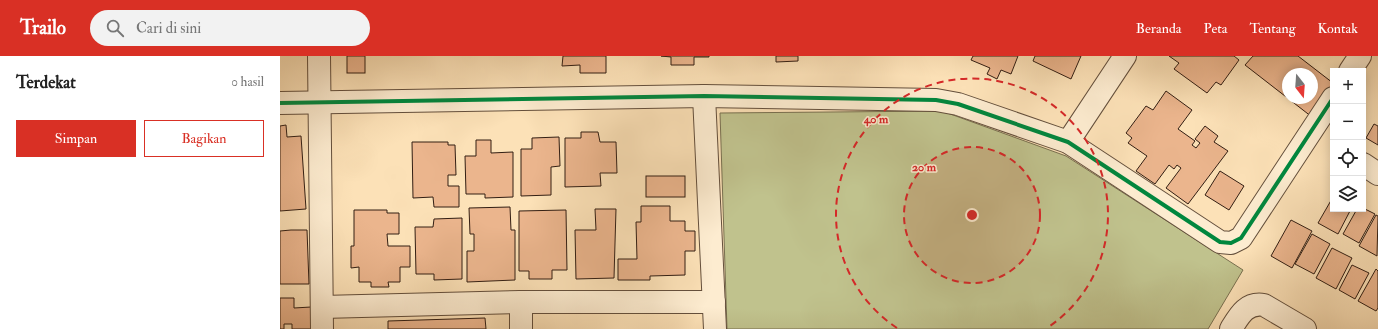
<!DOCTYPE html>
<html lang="id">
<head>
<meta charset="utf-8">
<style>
	:root { --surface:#fff; --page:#f2f2f2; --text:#222; --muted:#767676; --line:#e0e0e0; --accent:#d93025 }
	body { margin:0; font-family:"IM FELL Double Pica",serif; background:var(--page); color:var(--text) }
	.controls { position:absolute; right:12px; top:12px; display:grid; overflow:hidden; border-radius:0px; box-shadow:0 2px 10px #0003 }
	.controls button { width:36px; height:36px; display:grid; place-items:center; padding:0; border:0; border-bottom:1px solid var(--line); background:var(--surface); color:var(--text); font:20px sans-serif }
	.compass { position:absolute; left:1002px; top:12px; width:36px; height:36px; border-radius:50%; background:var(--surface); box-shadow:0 2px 10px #0003; rotate:163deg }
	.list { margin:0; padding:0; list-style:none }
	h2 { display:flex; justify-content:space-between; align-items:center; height:52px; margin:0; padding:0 16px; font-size:17px }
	h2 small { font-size:13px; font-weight:400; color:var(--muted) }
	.actions { display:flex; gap:8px; padding:12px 16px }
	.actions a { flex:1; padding:9px 0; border:1px solid var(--accent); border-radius:0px; text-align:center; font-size:14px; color:var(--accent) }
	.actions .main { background:var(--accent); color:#fff }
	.icon { flex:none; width:22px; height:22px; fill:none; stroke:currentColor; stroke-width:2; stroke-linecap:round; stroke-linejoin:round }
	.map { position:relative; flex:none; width:1098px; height:273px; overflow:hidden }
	header { display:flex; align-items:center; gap:24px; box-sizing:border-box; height:56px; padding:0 20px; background:var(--accent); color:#fff }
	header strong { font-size:19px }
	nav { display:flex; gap:22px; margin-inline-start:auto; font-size:14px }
	.search { width:280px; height:36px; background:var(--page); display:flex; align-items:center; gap:10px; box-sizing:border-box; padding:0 14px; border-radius:22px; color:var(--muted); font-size:15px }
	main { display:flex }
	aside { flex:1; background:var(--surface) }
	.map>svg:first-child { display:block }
	.green { fill:#c0c28d; stroke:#797050 }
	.building { fill:#ebb58d; stroke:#321e13; fill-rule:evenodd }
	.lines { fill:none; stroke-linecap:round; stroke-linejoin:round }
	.minor-casing { stroke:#644f3c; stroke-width:24 }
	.minor { stroke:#fdecd0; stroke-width:22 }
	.cycleway-casing { stroke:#fdecd0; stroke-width:6 }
	.cycleway { stroke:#00873e; stroke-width:4 }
	.ring { fill:none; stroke:#d62828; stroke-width:2; stroke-dasharray:7 5 }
	.centre { fill:#d62828; stroke:#fdecd0; stroke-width:2 }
	.ring-label { font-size:12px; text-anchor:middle; font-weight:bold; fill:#d62828; stroke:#fdecd0; stroke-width:3; stroke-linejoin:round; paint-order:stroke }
</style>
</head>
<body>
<header>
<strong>Trailo</strong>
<div class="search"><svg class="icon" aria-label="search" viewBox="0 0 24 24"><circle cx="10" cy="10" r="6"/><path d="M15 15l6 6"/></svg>Cari di sini</div>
<nav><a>Beranda</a><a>Peta</a><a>Tentang</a><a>Kontak</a></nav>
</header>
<main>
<aside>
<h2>Terdekat<small>0 hasil</small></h2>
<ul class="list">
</ul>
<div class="actions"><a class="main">Simpan</a><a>Bagikan</a></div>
</aside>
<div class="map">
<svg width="1098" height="273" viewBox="0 0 1098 273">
	<rect width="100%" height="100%" fill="#fce1b7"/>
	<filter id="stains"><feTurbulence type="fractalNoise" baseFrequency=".005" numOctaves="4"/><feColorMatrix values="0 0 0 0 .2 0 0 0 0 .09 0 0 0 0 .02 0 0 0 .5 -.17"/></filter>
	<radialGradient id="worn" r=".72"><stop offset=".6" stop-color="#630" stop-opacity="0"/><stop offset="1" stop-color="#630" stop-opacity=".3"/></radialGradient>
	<polygon class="green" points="662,55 786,100 963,214 928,273 447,273 440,57"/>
	<g class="building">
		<rect x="67" y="0" width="18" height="17"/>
		<polygon points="283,0 326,0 326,17 300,17 300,9 282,10"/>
		<polygon points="381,0 429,0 429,1 414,1 414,9 391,9 391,1"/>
		<polygon points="496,0 518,0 518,5 496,6"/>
		<polygon points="693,0 738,0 731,18 721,14 717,23 707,18 710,12 691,4"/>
		<polygon points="755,0 801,0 791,23 753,5"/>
		<polygon points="889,0 954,0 959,4 941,29 936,26 927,37 894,13 899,7"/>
		<path d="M973 0H1018L1053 27V34L1032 61 965 9ZM1008 18H1032V42H1008Z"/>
		<polygon points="886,35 912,54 898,73 915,85 912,89 916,92 920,87 915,83 925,70 938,80 934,86 948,95 908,148 886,132 901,112 897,109 894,113 889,109 875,128 856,115 867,100 848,87 852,82 846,77 866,50 873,54"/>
		<polygon points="1094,68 1098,70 1098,89 1086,82"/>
		<polygon points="6,69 7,81 21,80 26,153 0,155 0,70"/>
		<polygon points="301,76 318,76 320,86 336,86 337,117 320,117 321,130 285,131 285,82 301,82"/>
		<polygon points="279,81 280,110 271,111 271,139 241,140 241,93 252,93 252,82"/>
		<polygon points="196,84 211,84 211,97 233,96 233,141 205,142 205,138 186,138 185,100 196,100"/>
		<polygon points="132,86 168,86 168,89 175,89 176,119 168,119 168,130 179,130 179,151 154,151 153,141 133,142"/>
		<polygon points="940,115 964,130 949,154 925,139"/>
		<rect x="366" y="120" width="39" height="21"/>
		<polygon points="1053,141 1053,153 1071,153 1058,178 1038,167"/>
		<polygon points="361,150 390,150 390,165 405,165 405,175 415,175 415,195 405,195 405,219 370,220 370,224 338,224 338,203 357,203 356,166 361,166"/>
		<polygon points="230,151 231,174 235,174 235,224 187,226 187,195 194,195 194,178 190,178 189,152"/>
		<polygon points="1083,152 1095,158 1079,187 1063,178 1077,153"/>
		<polygon points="315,153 336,153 334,222 296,223 295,174 316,174"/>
		<polygon points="74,154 107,154 107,157 119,157 119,178 107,178 108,190 130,190 130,211 120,211 120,226 108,226 109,231 91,231 91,226 79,226 79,211 71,212 71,190 74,190"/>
		<polygon points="286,154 287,214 272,214 272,223 249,223 249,215 239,215 239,155"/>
		<polygon points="1096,159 1098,160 1097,200 1079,190"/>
		<polygon points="182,162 182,223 154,224 154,218 136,218 135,171 153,171 154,163"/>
		<polygon points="1011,164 1032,175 1012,212 991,200"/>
		<polygon points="11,174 27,174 29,228 0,228 0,175"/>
		<polygon points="1032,178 1050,188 1034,218 1015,208"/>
		<polygon points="1052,192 1072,202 1056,233 1036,222"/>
		<polygon points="1072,209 1089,217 1075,243 1059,234"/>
		<polygon points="1096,213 1098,215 1098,252 1096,255 1078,245"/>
		<polygon points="0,242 14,242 14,252 31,251 31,273 12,273 12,268 4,268 4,273 0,273"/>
		<polygon points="205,262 206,273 108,273 108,265"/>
	</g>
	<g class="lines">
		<g class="minor-casing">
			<g id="minor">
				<polyline points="39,0 42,273"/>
				<polyline points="1070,15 1080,0"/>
				<polyline points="424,40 435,273"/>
				<polyline points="0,47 424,40 656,44 678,48 788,86 940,186 951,187 961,182 1053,42"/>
				<polyline points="788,86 845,0"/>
				<polyline points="1083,108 1098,118"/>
				<polyline points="42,251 241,246 434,246"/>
				<polyline points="241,273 241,246"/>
				<path d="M951 273C959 260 966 246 984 249L1025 273"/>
			</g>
		</g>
		<use href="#minor" class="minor"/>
		<g class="cycleway-casing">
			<polyline id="cycleway" points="0,47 424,40 656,44 678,48 788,86 940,186 951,187 961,182 1053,42"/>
		</g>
		<use href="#cycleway" class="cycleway"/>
	</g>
	<circle cx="692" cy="159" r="68" fill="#d62828" fill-opacity=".12"/>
	<g class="ring">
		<circle cx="692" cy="159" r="68"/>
		<path d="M617 272A136 136 0 1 1 767 272"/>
	</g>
	<circle cx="692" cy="159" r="6" class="centre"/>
	<g class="ring-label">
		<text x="596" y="67">40 m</text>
		<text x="644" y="115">20 m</text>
	</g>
	<rect width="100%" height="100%" filter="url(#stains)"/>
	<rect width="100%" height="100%" fill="url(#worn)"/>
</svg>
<div class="controls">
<button>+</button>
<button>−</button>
<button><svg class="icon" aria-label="locate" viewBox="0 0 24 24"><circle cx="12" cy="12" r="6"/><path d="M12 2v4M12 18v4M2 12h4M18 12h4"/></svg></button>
<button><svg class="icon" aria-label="layers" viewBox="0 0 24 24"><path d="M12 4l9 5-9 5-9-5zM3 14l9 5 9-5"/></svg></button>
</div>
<svg class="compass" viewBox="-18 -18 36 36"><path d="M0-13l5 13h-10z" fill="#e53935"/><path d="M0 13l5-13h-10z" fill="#767676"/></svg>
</div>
</main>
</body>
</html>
